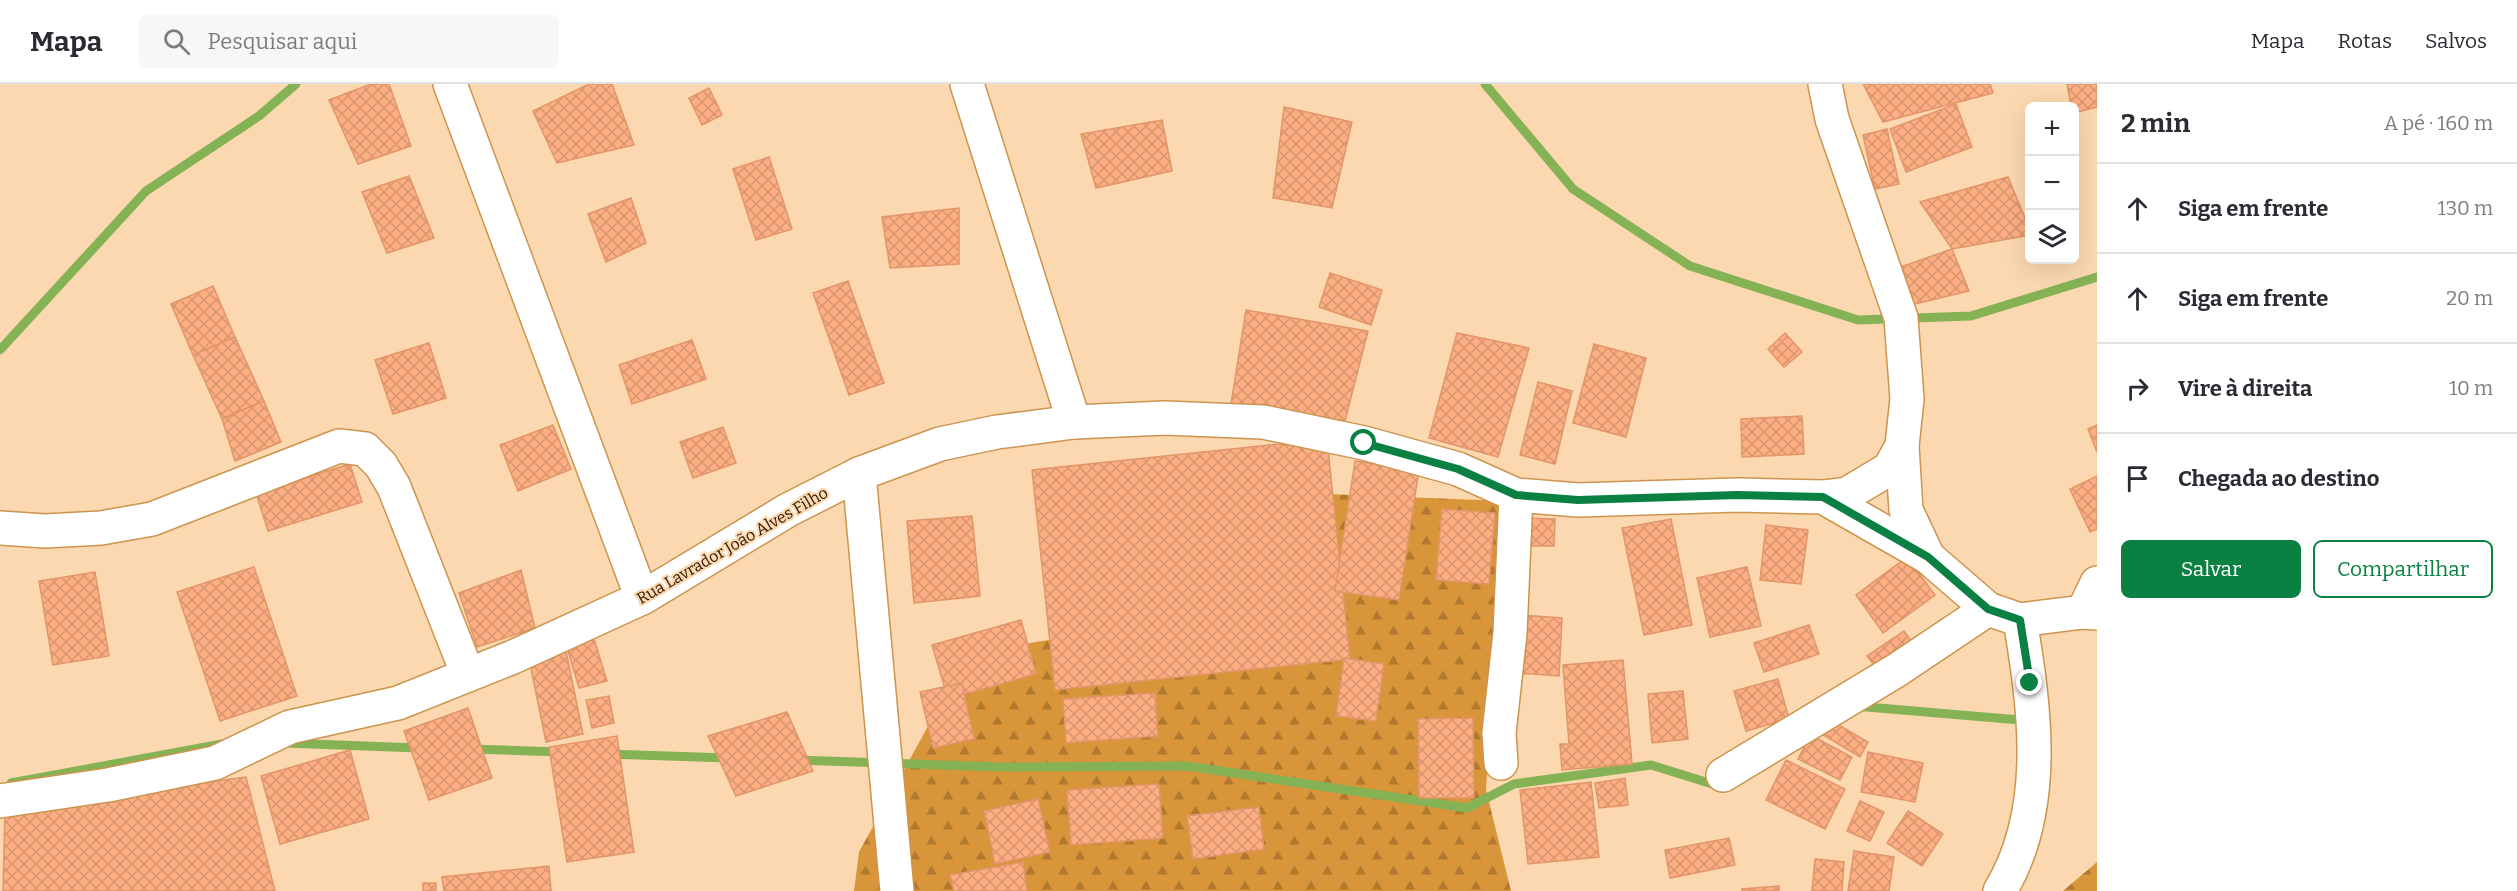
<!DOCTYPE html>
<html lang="pt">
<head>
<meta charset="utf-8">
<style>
	:root { --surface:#fff; --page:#f7f7f7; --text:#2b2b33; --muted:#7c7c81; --line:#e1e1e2; --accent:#0b8043 }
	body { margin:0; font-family:Bitter,serif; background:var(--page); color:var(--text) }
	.controls { position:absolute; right:18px; top:18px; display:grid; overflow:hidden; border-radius:9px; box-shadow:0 6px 24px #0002 }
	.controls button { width:54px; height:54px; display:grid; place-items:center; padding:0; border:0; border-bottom:2px solid var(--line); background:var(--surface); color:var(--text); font:30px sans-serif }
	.stop { position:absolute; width:18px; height:18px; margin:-14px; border:4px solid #0b8043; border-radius:50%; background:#fff }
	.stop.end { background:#0b8043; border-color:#fff; box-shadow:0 2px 6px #0008 }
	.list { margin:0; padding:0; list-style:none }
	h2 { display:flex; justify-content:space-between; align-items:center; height:78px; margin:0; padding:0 24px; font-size:26px }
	h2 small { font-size:20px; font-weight:400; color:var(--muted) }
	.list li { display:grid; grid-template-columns:39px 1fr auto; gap:18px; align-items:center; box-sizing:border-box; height:90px; padding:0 24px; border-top:2px solid var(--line) }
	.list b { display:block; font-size:22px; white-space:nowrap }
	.list em { font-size:20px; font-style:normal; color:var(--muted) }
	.actions { display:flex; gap:12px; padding:18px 24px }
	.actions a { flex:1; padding:14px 0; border:2px solid var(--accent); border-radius:9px; text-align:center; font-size:21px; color:var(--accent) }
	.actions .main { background:var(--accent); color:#fff }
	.icon { flex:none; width:33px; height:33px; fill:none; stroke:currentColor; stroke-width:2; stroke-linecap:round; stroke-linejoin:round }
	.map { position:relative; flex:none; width:2097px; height:807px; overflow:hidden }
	header { display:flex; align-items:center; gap:36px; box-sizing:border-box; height:84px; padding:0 30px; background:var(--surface); border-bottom:2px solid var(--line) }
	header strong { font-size:28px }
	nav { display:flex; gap:33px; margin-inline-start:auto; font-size:21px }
	.search { width:420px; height:54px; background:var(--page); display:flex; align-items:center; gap:15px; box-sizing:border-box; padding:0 21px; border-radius:9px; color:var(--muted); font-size:22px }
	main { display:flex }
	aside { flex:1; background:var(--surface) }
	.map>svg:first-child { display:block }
	.forest { fill:url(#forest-firs) }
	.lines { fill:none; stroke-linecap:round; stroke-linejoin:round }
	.stream { stroke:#85b255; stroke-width:9 }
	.building { fill:url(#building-cross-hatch); stroke:#e29569; stroke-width:1.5 }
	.street-casing { stroke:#cc944e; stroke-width:36 }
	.secondary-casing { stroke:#cc944e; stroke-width:36 }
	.street { stroke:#fff; stroke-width:33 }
	.secondary { stroke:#fff; stroke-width:33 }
	.route { stroke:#0b8043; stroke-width:8 }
	.labels { text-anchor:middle; stroke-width:4.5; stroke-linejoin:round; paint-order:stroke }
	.street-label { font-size:16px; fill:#2d1800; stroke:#fbd8b0 }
</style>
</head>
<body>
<header>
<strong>Mapa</strong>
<div class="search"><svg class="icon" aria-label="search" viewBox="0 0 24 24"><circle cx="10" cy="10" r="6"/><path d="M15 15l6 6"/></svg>Pesquisar aqui</div>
<nav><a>Mapa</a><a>Rotas</a><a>Salvos</a></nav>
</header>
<main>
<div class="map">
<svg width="2097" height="807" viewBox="0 0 2097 807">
	<defs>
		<pattern id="forest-firs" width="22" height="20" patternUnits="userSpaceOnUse" patternTransform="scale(1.5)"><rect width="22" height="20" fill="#d8953a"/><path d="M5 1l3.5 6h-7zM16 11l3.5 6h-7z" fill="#b0792e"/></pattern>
		<pattern id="building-cross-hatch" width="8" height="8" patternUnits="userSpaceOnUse" patternTransform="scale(1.5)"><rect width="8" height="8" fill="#fdae82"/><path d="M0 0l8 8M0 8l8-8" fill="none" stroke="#d9956e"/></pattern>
	</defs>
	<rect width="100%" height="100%" fill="#fbd8b0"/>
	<g class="forest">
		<polygon points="1328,410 1505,417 1486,706 1511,807 854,807 859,768 927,644 990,565 1169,538"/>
		<polygon points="2097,778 2097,807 2063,807"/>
	</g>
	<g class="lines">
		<g class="stream">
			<polyline points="1485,0 1573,105 1690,182 1858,236 1971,232 2097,193"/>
			<polyline points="0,266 146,107 259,32 296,0"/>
			<polyline points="1855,622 2020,636"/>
			<polyline points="283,659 420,664"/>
			<polyline points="472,665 560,668"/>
			<polyline points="607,670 728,674"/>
			<polyline points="796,676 1001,683 1187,682 1467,724 1514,700 1651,681 1722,703"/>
			<polyline points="11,699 222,660"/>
		</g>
	</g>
	<g class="building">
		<polygon points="371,0 389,0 411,62 358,80 329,16"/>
		<polygon points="589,0 612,0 634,61 557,79 533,27"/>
		<polygon points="1863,0 1990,0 1993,9 1883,38"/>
		<polygon points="2067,0 2097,0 2097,23 2074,29 2074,22 2071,22"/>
		<polygon points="709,4 722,31 702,41 689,14"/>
		<polygon points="1956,20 1972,63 1906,88 1890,45"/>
		<polygon points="1284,23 1352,38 1332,124 1273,114"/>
		<polygon points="1162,36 1172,87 1096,104 1081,50"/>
		<polygon points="1887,45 1899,100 1875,105 1863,51"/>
		<polygon points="769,73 792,145 756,156 733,85"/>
		<polygon points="409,92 434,154 387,169 362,108"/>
		<polygon points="2008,93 2030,146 2030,151 1952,165 1920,118"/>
		<polygon points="631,114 646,159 606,178 588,130"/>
		<polygon points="959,124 959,180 890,184 882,133"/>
		<polygon points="1952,165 1969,207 1902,223 1892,186"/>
		<polygon points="1330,189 1382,206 1371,241 1319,223"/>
		<polygon points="848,197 884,299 849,311 813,209"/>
		<polygon points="213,202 235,253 193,271 171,220"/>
		<polygon points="1246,226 1368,247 1345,337 1231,320"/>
		<polygon points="1457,249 1529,264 1498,373 1429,354"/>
		<polygon points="1785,249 1802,268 1784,283 1768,265"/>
		<polygon points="235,253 264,317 222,335 193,271"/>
		<polygon points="692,256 706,295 632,320 619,281"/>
		<polygon points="429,259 446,314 393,330 375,276"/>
		<polygon points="1594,260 1646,274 1626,353 1573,339"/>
		<polygon points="1538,298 1572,307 1555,380 1520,371"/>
		<polygon points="264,317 281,358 235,377 222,335"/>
		<polygon points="1802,332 1804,370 1742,373 1741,335"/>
		<polygon points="553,341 571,385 518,407 500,361"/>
		<polygon points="2097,341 2097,368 2088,345"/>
		<polygon points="723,343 736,379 693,394 680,358"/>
		<polygon points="1327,355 1350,575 1055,606 1032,386"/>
		<polygon points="1355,377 1419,386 1399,516 1335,507"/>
		<polygon points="350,380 362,418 268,447 256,409"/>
		<polygon points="2097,392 2097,445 2090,448 2070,405"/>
		<polygon points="1442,425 1495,429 1489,500 1436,496"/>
		<polygon points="972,432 980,512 914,519 907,437"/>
		<polygon points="1523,434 1555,435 1554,462 1522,462"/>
		<polygon points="1671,435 1692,541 1644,551 1622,444"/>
		<polygon points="1766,441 1808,446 1801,500 1760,496"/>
		<polygon points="1907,473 1935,511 1883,549 1856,511"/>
		<polygon points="254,483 297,612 220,637 177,508"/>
		<polygon points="1747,483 1761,542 1710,553 1697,494"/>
		<polygon points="521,486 535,544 477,563 459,509"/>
		<polygon points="95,488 109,572 53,581 39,497"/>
		<polygon points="1520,531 1562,534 1559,592 1517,589"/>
		<polygon points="1021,536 1036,590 948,615 932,561"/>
		<polygon points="1809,541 1819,570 1764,588 1754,559"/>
		<polygon points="1904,547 1916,564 1880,589 1867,572"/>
		<polygon points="594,555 607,597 579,604 567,563"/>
		<polygon points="566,567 583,650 546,658 529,575"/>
		<polygon points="1344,574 1384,580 1376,637 1336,632"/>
		<polygon points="1623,576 1632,680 1562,686 1560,660 1569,660 1563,581"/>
		<polygon points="1778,595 1789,635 1746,647 1734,607"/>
		<polygon points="962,599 974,655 933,664 920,608"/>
		<polygon points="1683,607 1688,655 1652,659 1648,610"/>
		<polygon points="1155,609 1158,652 1066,659 1063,615"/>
		<polygon points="609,612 614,639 592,644 586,616"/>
		<polygon points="468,624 492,694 429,716 404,647"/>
		<polygon points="787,628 813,687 736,712 708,652"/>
		<polygon points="1473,634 1474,714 1419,714 1418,635"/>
		<polygon points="1828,635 1868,658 1860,673 1820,649"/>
		<polygon points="1810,651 1852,673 1840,696 1798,675"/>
		<polygon points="617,652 634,768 567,778 549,663"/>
		<polygon points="350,666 369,735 280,760 261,692"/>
		<polygon points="1868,668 1923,679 1915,718 1861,708"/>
		<polygon points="1786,676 1845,705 1825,745 1766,716"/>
		<polygon points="246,693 275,807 3,807 5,724"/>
		<polygon points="1625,694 1628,721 1599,724 1595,699"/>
		<polygon points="1591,698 1599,773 1528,780 1520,706"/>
		<polygon points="1159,700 1163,754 1071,761 1067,706"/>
		<polygon points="1038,715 1050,768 995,780 984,727"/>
		<polygon points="1860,717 1884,728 1870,757 1847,747"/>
		<polygon points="1259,723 1264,765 1193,775 1187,732"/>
		<polygon points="1908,727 1943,750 1922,782 1887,759"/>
		<polygon points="1729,754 1735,781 1670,794 1665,766"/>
		<polygon points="1854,767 1894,773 1889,807 1848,807"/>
		<polygon points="1815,775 1844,778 1842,807 1812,807"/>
		<polygon points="1023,778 1027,807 954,807 950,791"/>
		<polygon points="549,782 551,807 444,807 442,793"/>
		<rect x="423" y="799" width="13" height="8"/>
		<polygon points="1779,802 1779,807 1742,807 1742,805"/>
	</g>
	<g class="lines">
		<g class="street-casing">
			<g id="street">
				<polyline points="450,0 642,514"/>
				<polyline points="967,0 1074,338"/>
				<path d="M1902 362 1906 426 1928 473 1988 525 2020 536C2035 625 2049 726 2000 807"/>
				<polyline points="859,390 897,807"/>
				<polyline points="1823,413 1847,410 1889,385 1902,362 1907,315 1901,234 1832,35 1825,0"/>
				<polyline points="0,444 45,447 101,444 152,435 339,362 365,365 381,381 394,403 468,591"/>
				<polyline points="2083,528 2097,499"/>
				<polyline points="2020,536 2083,528 2097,529"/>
				<polyline points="1501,679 1499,649 1510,549 1516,411"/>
				<polyline points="1723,691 1897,586 1988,525"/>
			</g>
		</g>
		<g class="secondary-casing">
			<polyline id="secondary" points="0,717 108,701 215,679 290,643 398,619 513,573 642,514 788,426 859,390 940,360 997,348 1074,338 1165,334 1263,338 1364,359 1458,385 1516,411 1578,416 1737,411 1823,413 1928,473"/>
		</g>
		<use href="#street" class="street"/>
		<use href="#secondary" class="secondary"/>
	</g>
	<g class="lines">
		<polyline class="route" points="1364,359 1458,385 1516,411 1578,416 1737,411 1823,413 1928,473 1988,525 2020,536 2030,599"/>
	</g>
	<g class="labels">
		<g class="street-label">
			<text transform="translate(732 461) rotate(-30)" y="6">Rua Lavrador João Alves Filho</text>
		</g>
	</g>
</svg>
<div class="controls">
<button>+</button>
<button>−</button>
<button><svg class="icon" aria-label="layers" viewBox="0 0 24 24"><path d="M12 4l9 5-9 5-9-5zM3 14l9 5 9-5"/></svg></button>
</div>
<div class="stop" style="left:1364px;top:359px"></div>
<div class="stop end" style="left:2030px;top:599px"></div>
</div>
<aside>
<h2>2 min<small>A pé · 160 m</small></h2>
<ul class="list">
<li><svg class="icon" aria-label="ahead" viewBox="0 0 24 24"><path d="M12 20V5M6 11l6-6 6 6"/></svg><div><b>Siga em frente</b></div><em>130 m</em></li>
<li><svg class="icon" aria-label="ahead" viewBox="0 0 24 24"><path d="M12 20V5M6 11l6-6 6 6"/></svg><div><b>Siga em frente</b></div><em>20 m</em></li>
<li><svg class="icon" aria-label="right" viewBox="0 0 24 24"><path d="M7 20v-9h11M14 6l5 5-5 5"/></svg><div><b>Vire à direita</b></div><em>10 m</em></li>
<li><svg class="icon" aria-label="arrive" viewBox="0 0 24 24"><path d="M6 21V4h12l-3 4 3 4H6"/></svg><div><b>Chegada ao destino</b></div></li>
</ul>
<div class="actions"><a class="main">Salvar</a><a>Compartilhar</a></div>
</aside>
</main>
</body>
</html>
